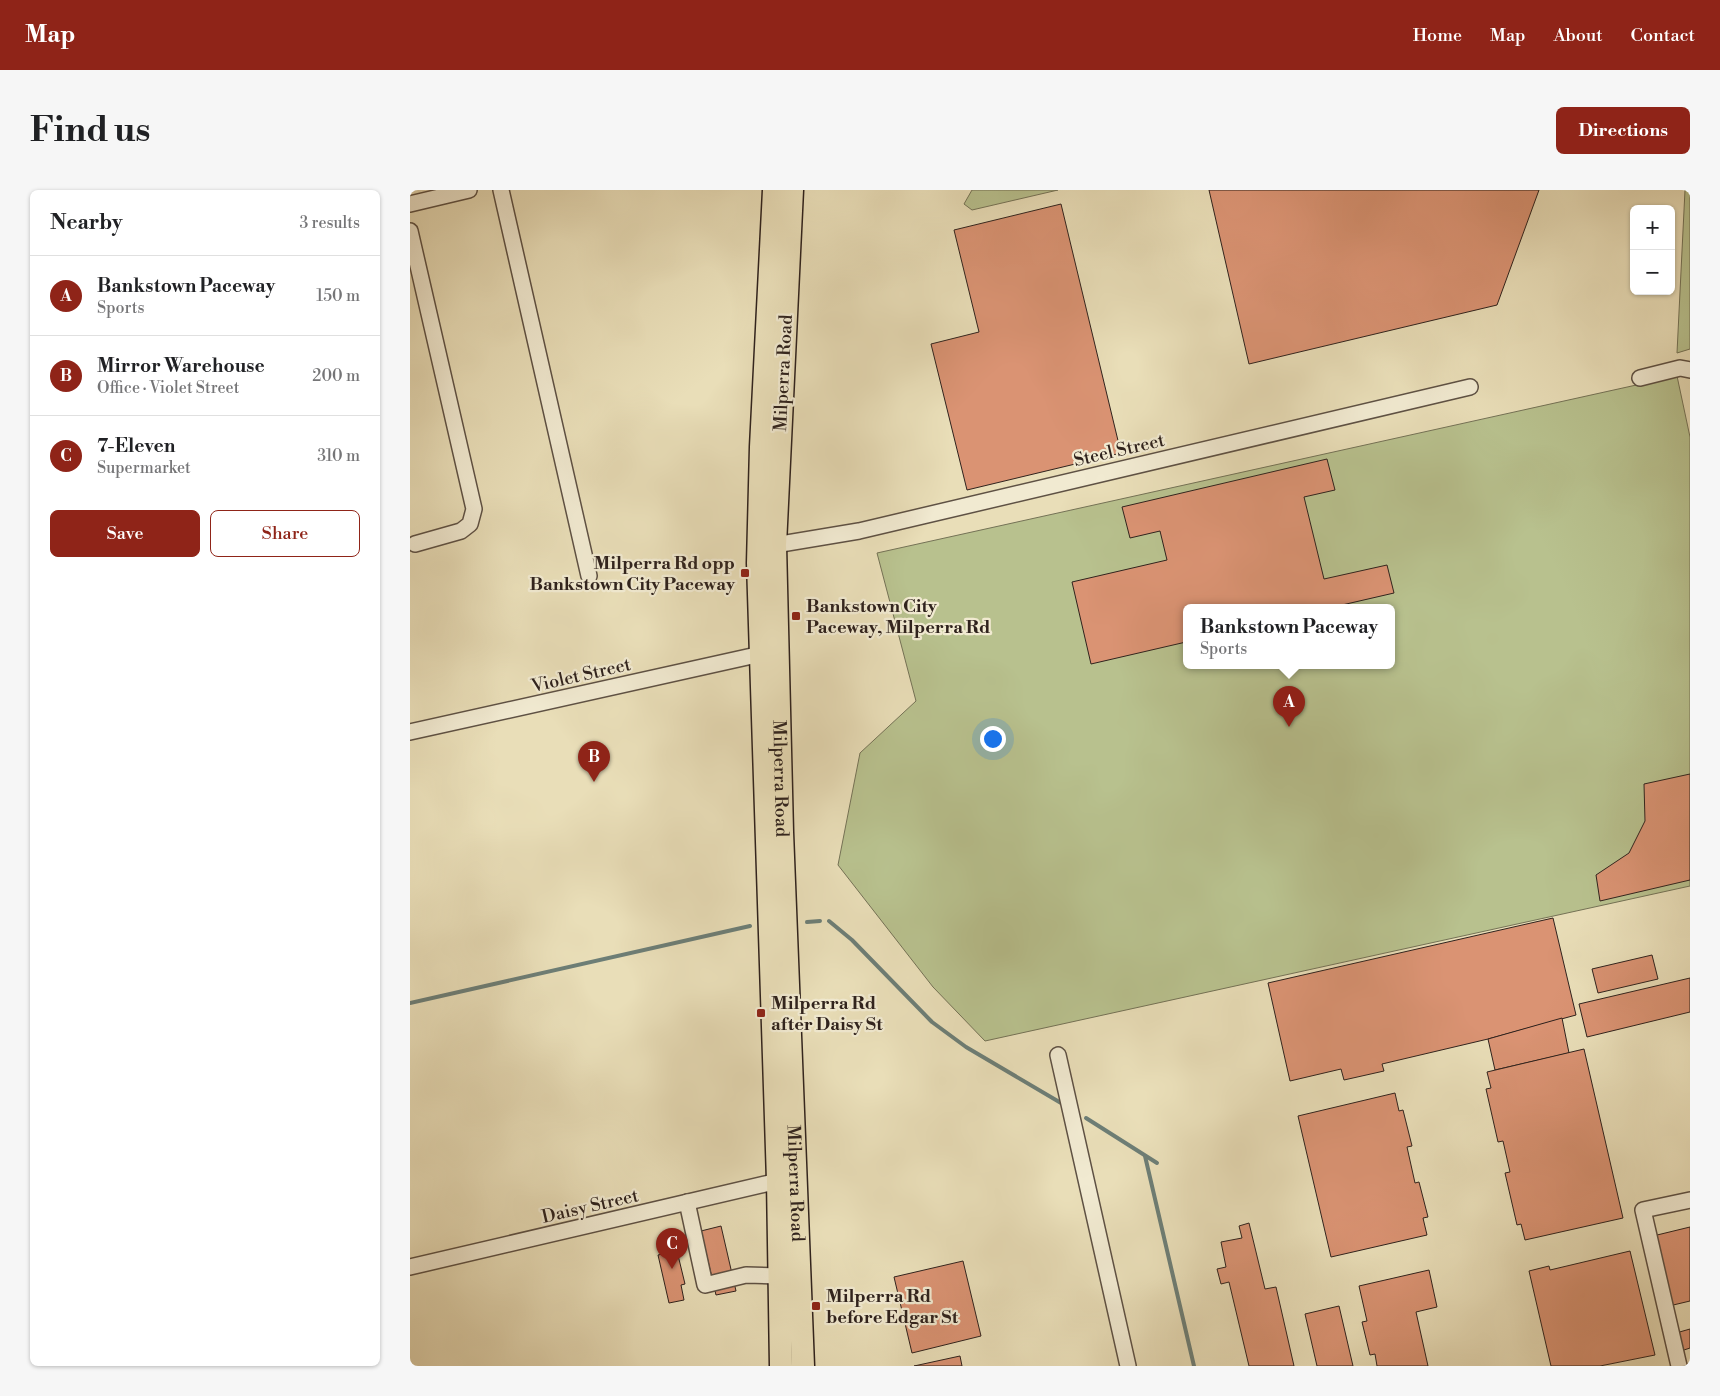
<!DOCTYPE html>
<html lang="en">
<head>
<meta charset="utf-8">
<style>
	:root { --surface:#fff; --page:#f6f6f6; --text:#202124; --muted:#757577; --line:#e0e0e0; --accent:#8f2418 }
	body { margin:0; font-family:"Libre Bodoni",serif; background:var(--page); color:var(--text) }
	.controls { position:absolute; right:15px; top:15px; display:grid; overflow:hidden; border-radius:8px; box-shadow:0 1px 4px #0004 }
	.controls button { width:45px; height:45px; display:grid; place-items:center; padding:0; border:0; border-bottom:1px solid var(--line); background:var(--surface); color:var(--text); font:25px sans-serif }
	.you { position:absolute; left:582px; top:548px; width:18px; height:18px; margin:-12px; border:4px solid #fff; border-radius:50%; background:#1a73e8; box-shadow:0 0 0 8px #1a73e833 }
	.badge { display:grid; place-items:center; width:32px; height:32px; border-radius:50%; background:var(--accent); color:#fff; font-size:16px; font-weight:700 }
	.pin { position:absolute; translate:-50% -41px; filter:drop-shadow(0 1px 2px #0008) }
	.pin::after { content:''; position:absolute; top:26px; width:18px; height:15px; background:inherit; clip-path:polygon(0 0,100% 0,50% 100%) }
	.popup { position:absolute; left:773px; top:414px; width:212px; height:65px; box-sizing:border-box; display:grid; place-content:center; border-radius:8px; background:var(--surface); filter:drop-shadow(0 1px 4px #0005); font-size:16px; white-space:nowrap; color:var(--muted) }
	.popup b { font-size:19px; color:var(--text) }
	.popup::after { content:''; position:absolute; left:50%; top:100%; margin-left:-10px; border:10px solid transparent; border-top-color:var(--surface) }
	.list { margin:0; padding:0; list-style:none }
	h2 { display:flex; justify-content:space-between; align-items:center; height:65px; margin:0; padding:0 20px; font-size:21px }
	h2 small { font-size:16px; font-weight:400; color:var(--muted) }
	.list li { display:grid; grid-template-columns:32px 1fr auto; gap:15px; align-items:center; box-sizing:border-box; height:80px; padding:0 20px; border-top:1px solid var(--line) }
	.list b { display:block; font-size:19px; white-space:nowrap }
	.list p { margin:0; font-size:16px; white-space:nowrap; color:var(--muted) }
	.list em { font-size:16px; font-style:normal; color:var(--muted) }
	.actions { display:flex; gap:10px; padding:15px 20px }
	.actions a { flex:1; padding:11px 0; border:1px solid var(--accent); border-radius:8px; text-align:center; font-size:18px; color:var(--accent) }
	.actions .main { background:var(--accent); color:#fff }
	.map { position:relative; flex:none; width:1280px; height:1176px; overflow:hidden; border-radius:8px }
	header { display:flex; align-items:center; gap:30px; box-sizing:border-box; height:70px; padding:0 25px; background:var(--accent); color:#fff }
	header strong { font-size:24px }
	nav { display:flex; gap:28px; margin-inline-start:auto; font-size:18px }
	.intro { display:flex; align-items:center; justify-content:space-between; box-sizing:border-box; height:120px; padding:0 30px }
	h1 { margin:0; font-size:35px }
	.button { padding:12px 22px; border-radius:8px; background:var(--accent); color:#fff; font-size:18px; font-weight:700 }
	main { display:flex; gap:30px; padding:0 30px }
	aside { flex:1; background:var(--surface); border-radius:8px; box-shadow:0 1px 4px #0004 }
	.map>svg:first-child { display:block }
	.green { fill:#b8c18e; stroke:#747256; fill-rule:evenodd }
	.lines { fill:none; stroke-linecap:round; stroke-linejoin:round }
	.stream { stroke:#6d7e76; stroke-width:4 }
	.building { fill:#da9373; stroke:#2f221d }
	.minor-casing { stroke:#5e5144; stroke-width:18 }
	.highway-casing { stroke:#2f221d; stroke-width:25 }
	.minor { stroke:#f1ead1; stroke-width:15 }
	.highway { stroke:#e9deb8; stroke-width:22 }
	.poi-dot { fill:#8f2418; stroke:#f1ead1; stroke-width:2 }
	.labels { text-anchor:middle; stroke-width:4.5; stroke-linejoin:round; paint-order:stroke }
	.street-label { font-size:18px; fill:#2f221d; stroke:#f1ead1 }
	.poi-label { font-size:18px; font-weight:bold; fill:#2f221d; stroke:#f1ead1; text-anchor:start }
</style>
</head>
<body>
<header>
<strong>Map</strong>
<nav><a>Home</a><a>Map</a><a>About</a><a>Contact</a></nav>
</header>
<div class="intro"><h1>Find us</h1><a class="button">Directions</a></div>
<main>
<aside>
<h2>Nearby<small>3 results</small></h2>
<ul class="list">
<li><span class="badge">A</span><div><b>Bankstown Paceway</b><p>Sports</p></div><em>150 m</em></li>
<li><span class="badge">B</span><div><b>Mirror Warehouse</b><p>Office · Violet Street</p></div><em>200 m</em></li>
<li><span class="badge">C</span><div><b>7-Eleven</b><p>Supermarket</p></div><em>310 m</em></li>
</ul>
<div class="actions"><a class="main">Save</a><a>Share</a></div>
</aside>
<div class="map">
<svg width="1280" height="1176" viewBox="0 0 1280 1176">
	<rect width="100%" height="100%" fill="#e9deb8"/>
	<filter id="stains"><feTurbulence type="fractalNoise" baseFrequency=".004" numOctaves="4"/><feColorMatrix values="0 0 0 0 .2 0 0 0 0 .09 0 0 0 0 .02 0 0 0 .5 -.17"/></filter>
	<radialGradient id="worn" r=".72"><stop offset=".6" stop-color="#630" stop-opacity="0"/><stop offset="1" stop-color="#630" stop-opacity=".3"/></radialGradient>
	<g class="green">
		<polygon points="562,0 648,0 562,20 554,14"/>
		<polygon points="1275,0 1280,0 1280,159 1267,163"/>
		<path d="M1267 186 1280 247V696L575 851 523 797 428 675 450 563 506 511 467 363ZM776 418H982V476H776Z"/>
	</g>
	<g class="lines">
		<g class="stream">
			<polyline points="419,731 442,750 522,832 556,857 651,913"/>
			<polyline points="397,732 410,731"/>
			<polyline points="0,813 340,736"/>
			<polyline points="676,928 747,973"/>
			<polyline points="735,966 784,1176"/>
		</g>
	</g>
	<g class="building">
		<polygon points="799,0 1129,0 1087,115 839,174"/>
		<polygon points="651,14 711,263 557,300 521,154 569,142 544,40"/>
		<polygon points="917,269 925,300 894,307 914,389 977,375 984,403 919,418 776,418 776,452 681,474 662,392 757,370 750,341 720,348 712,317"/>
		<polygon points="1280,584 1280,690 1190,711 1186,685 1219,663 1235,631 1234,594"/>
		<polygon points="1143,728 1166,825 1078,849 972,874 974,881 934,890 931,879 880,891 858,793"/>
		<polygon points="1242,765 1248,789 1188,803 1182,779"/>
		<polygon points="1280,788 1280,822 1177,847 1169,814"/>
		<polygon points="1152,828 1159,863 1085,880 1078,849"/>
		<polygon points="1174,859 1213,1028 1115,1050 1111,1034 1107,1035 1095,983 1100,982 1093,951 1088,952 1076,899 1081,898 1077,882"/>
		<polygon points="985,903 989,921 993,920 1002,956 997,957 1005,993 1009,992 1018,1027 1013,1028 1017,1045 921,1067 888,926"/>
		<polygon points="839,1033 855,1099 866,1097 884,1176 839,1176 819,1092 811,1094 807,1079 816,1077 811,1052 832,1048 829,1036"/>
		<polygon points="311,1036 326,1101 306,1105 291,1041"/>
		<polygon points="1280,1037 1280,1111 1259,1116 1243,1046"/>
		<polygon points="267,1061 275,1094 271,1095 274,1110 259,1113 248,1065"/>
		<polygon points="1220,1061 1245,1165 1190,1176 1141,1176 1119,1081 1139,1076 1140,1080"/>
		<polygon points="553,1071 571,1146 502,1163 484,1087"/>
		<polygon points="1019,1080 1027,1117 1006,1122 1018,1176 967,1176 965,1164 960,1165 952,1132 957,1131 949,1096"/>
		<polygon points="929,1116 943,1176 907,1176 895,1124"/>
		<polygon points="1280,1139 1280,1158 1271,1161 1266,1143"/>
		<polygon points="550,1166 552,1176 504,1176"/>
	</g>
	<g class="lines">
		<g class="minor-casing">
			<g id="minor">
				<polyline points="91,0 179,386"/>
				<polyline points="0,14 59,0"/>
				<polyline points="0,41 64,319 60,334 51,341 5,354"/>
				<polyline points="1230,188 1270,178 1280,180"/>
				<polyline points="365,355 449,341 1060,197"/>
				<polyline points="0,542 351,464"/>
				<polyline points="648,865 718,1176"/>
				<polyline points="277,1012 295,1095 336,1085 369,1086"/>
				<polyline points="0,1077 368,991"/>
				<polyline points="1269,1176 1233,1020 1280,1010"/>
			</g>
		</g>
		<g class="highway-casing">
			<g id="highway">
				<polyline points="364,0 351,257 348,373 368,991 371,1176"/>
				<path id="s1" d="M382 0 365 355 372 642 393 1176"/>
			</g>
		</g>
		<use href="#minor" class="minor"/>
		<use href="#highway" class="highway"/>
	</g>
	<g class="poi-dot">
		<rect x="330" y="378" width="10" height="10" rx="2.5"/>
		<rect x="381" y="421" width="10" height="10" rx="2.5"/>
		<rect x="346" y="818" width="10" height="10" rx="2.5"/>
		<rect x="401" y="1111" width="10" height="10" rx="2.5"/>
	</g>
	<g class="labels">
		<g class="street-label">
			<text transform="translate(373 183) rotate(-87)" y="6">Milperra Road</text>
			<text transform="translate(709 260) rotate(-13)" y="6">Steel Street</text>
			<text transform="translate(171 485) rotate(-13)" y="6">Violet Street</text>
			<text dy="6" stroke="none"><textPath href="#s1" startOffset="589">Milperra Road</textPath></text>
			<text dy="6" stroke="none"><textPath href="#s1" startOffset="994">Milperra Road</textPath></text>
			<text transform="translate(180 1016) rotate(-13)" y="6">Daisy Street</text>
		</g>
		<g class="poi-label">
			<text x="325" y="379" text-anchor="end">Milperra Rd opp<tspan x="325" dy="21">Bankstown City Paceway</tspan></text>
			<text x="396" y="422">Bankstown City<tspan x="396" dy="21">Paceway, Milperra Rd</tspan></text>
			<text x="361" y="819">Milperra Rd<tspan x="361" dy="21">after Daisy St</tspan></text>
			<text x="416" y="1112">Milperra Rd<tspan x="416" dy="21">before Edgar St</tspan></text>
		</g>
	</g>
	<rect width="100%" height="100%" filter="url(#stains)"/>
	<rect width="100%" height="100%" fill="url(#worn)"/>
</svg>
<div class="controls">
<button>+</button>
<button>−</button>
</div>
<div class="you"></div>
<div class="pin badge" style="left:879px;top:537px">A</div>
<div class="popup"><b>Bankstown Paceway</b>Sports</div>
<div class="pin badge" style="left:184px;top:592px">B</div>
<div class="pin badge" style="left:262px;top:1079px">C</div>
</div>
</main>
</body>
</html>
